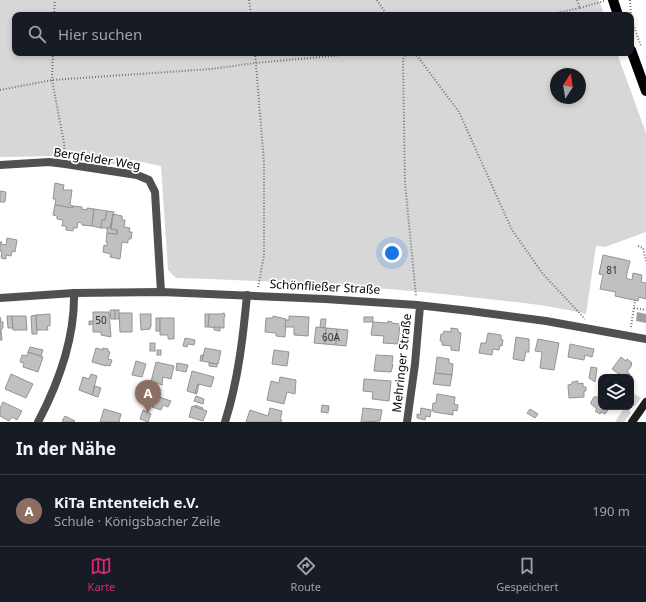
<!DOCTYPE html>
<html lang="de">
<head>
<meta charset="utf-8">
<style>
	:root { --surface:#171b24; --page:#242831; --text:#f1f3f6; --muted:#9ea1a6; --line:#363941; --accent:#db2777 }
	body { margin:0; font-family:"Noto Sans",sans-serif; background:var(--page); color:var(--text) }
	.controls { position:absolute; right:12px; bottom:12px; display:grid; overflow:hidden; border-radius:8px; box-shadow:0 2px 6px #0003 }
	.controls button { width:36px; height:36px; display:grid; place-items:center; padding:0; border:0; border-bottom:1px solid var(--line); background:var(--surface); color:var(--text); font:20px sans-serif }
	.compass { position:absolute; left:550px; top:68px; width:36px; height:36px; border-radius:50%; background:var(--surface); box-shadow:0 2px 6px #0003; rotate:12deg }
	.you { position:absolute; left:392px; top:253px; width:14px; height:14px; margin:-10px; border:3px solid #fff; border-radius:50%; background:#1a73e8; box-shadow:0 0 0 6px #1a73e833 }
	.badge { display:grid; place-items:center; width:26px; height:26px; border-radius:50%; background:var(--accent); color:#fff; font-size:13px; font-weight:700 }
	.pin { position:absolute; translate:-50% -33px; filter:drop-shadow(0 1px 2px #0008) }
	.pin::after { content:''; position:absolute; top:21px; width:14px; height:12px; background:inherit; clip-path:polygon(0 0,100% 0,50% 100%) }
	.list { margin:0; padding:0; list-style:none }
	h2 { display:flex; justify-content:space-between; align-items:center; height:52px; margin:0; padding:0 16px; font-size:17px }
	h2 small { font-size:13px; font-weight:400; color:var(--muted) }
	.list li { display:grid; grid-template-columns:26px 1fr auto; gap:12px; align-items:center; box-sizing:border-box; height:72px; padding:0 16px; border-top:1px solid var(--line) }
	.list b { display:block; font-size:15px; white-space:nowrap }
	.list p { margin:0; font-size:13px; white-space:nowrap; color:var(--muted) }
	.list em { font-size:13px; font-style:normal; color:var(--muted) }
	.icon { flex:none; width:22px; height:22px; fill:none; stroke:currentColor; stroke-width:2; stroke-linecap:round; stroke-linejoin:round }
	.map { position:relative; flex:none; width:646px; height:422px; overflow:hidden }
	.search { position:absolute; background:var(--surface); box-shadow:0 2px 6px #0003; left:12px; right:12px; top:12px; height:44px; display:flex; align-items:center; gap:10px; box-sizing:border-box; padding:0 14px; border-radius:8px; color:var(--muted); font-size:15px }
	.sheet { height:124px; background:var(--surface) }
	nav { display:flex; justify-content:space-around; align-items:center; box-sizing:border-box; height:56px; border-top:1px solid var(--line); background:var(--surface); font-size:11px; color:var(--muted) }
	nav a { display:grid; justify-items:center; gap:2px }
	nav .on { color:var(--accent) }
	.map>svg:first-child { display:block }
	.green { fill:#d7d7d7; fill-rule:evenodd }
	.water { fill:#9e9e9e }
	.building { fill:#c0c0c0; stroke:#949494 }
	.lines { fill:none; stroke-linecap:round; stroke-linejoin:round }
	.path { stroke:#727272; stroke-width:2; stroke-dasharray:1 2; stroke-linecap:butt }
	.street { stroke:#505050; stroke-width:8 }
	.secondary { stroke:#1d1d1d; stroke-width:8 }
	.primary { stroke:#000; stroke-width:10 }
	.labels { text-anchor:middle; stroke-width:3.5; stroke-linejoin:round; paint-order:stroke }
	.number-label { font-size:10px; fill:#303030 }
	.street-label { font-size:12px; fill:#000; stroke:#fff }
</style>
</head>
<body>
<div class="map">
<svg width="646" height="422" viewBox="0 0 646 422">
	<rect width="100%" height="100%" fill="#fff"/>
	<g class="green">
		<path d="M0 0H599L604 15H15V53H617L646 133V232L605 247 596 246 586 314C551 305 514 302 478 298 378 286 277 281 176 278L168 270 161 166 133 160 125 166 56 156 0 157ZM556 74H580V98H556Z"/>
		<polygon points="635,394 641,398 635,406 631,405 631,399"/>
		<polygon points="625,407 628,408 631,413 624,422 615,422"/>
	</g>
	<polygon class="water" points="637,312 646,314 646,323 636,321"/>
	<g class="building">
		<polygon points="55,183 64,185 63,190 72,190 70,205 73,206 73,208 55,205 56,199 53,199"/>
		<polygon points="0,191 6,192 5,202 0,202"/>
		<polygon points="55,205 73,208 73,206 82,207 82,209 87,210 87,208 94,209 92,226 82,225 82,223 78,222 77,228 73,228 73,231 66,230 66,226 62,226 63,220 57,219 57,216 53,215"/>
		<polygon points="94,209 107,211 105,220 102,220 101,228 92,226"/>
		<polygon points="107,211 114,212 110,228 101,228 102,220 105,220"/>
		<polygon points="113,214 122,216 122,220 125,220 124,227 130,228 129,232 132,232 131,239 128,239 128,243 122,242 120,259 110,257 111,254 103,252 104,245 107,246 107,242 106,242 107,233 117,234 117,230 111,229"/>
		<polygon points="113,214 111,229 117,230 117,234 107,233 107,228 110,228"/>
		<polygon points="7,238 17,240 15,252 12,251 11,256 6,255 6,259 1,258 2,252 0,251 0,242 2,242 1,244 6,245"/>
		<polygon points="603,255 630,261 626,278 632,280 633,273 642,275 641,282 646,283 646,299 639,297 638,301 615,296 616,292 600,289 603,275 599,274"/>
		<polygon points="110,310 115,310 115,319 111,319"/>
		<rect x="115" y="310" width="4" height="9"/>
		<polygon points="93,312 109,312 111,337 101,335 101,332 93,332"/>
		<polygon points="119,313 132,313 132,332 120,332"/>
		<polygon points="224,313 225,316 224,318 224,328 208,327 209,314 221,314"/>
		<polygon points="50,314 50,326 47,326 48,330 37,330 36,315"/>
		<polygon points="140,314 151,314 151,327 150,327 150,329 141,330"/>
		<polygon points="205,314 209,314 208,327 205,327"/>
		<polygon points="36,315 37,334 32,334 31,316"/>
		<polygon points="7,316 12,316 13,328 8,328"/>
		<polygon points="12,316 26,316 27,330 13,330"/>
		<polygon points="273,316 286,319 285,337 276,336 276,333 265,332 266,318 273,318"/>
		<polygon points="289,316 309,317 308,336 294,335 294,327 285,327 286,320 289,320"/>
		<polygon points="0,317 1,322 3,322 3,328 1,330 2,340 0,340"/>
		<rect x="364" y="317" width="9" height="5"/>
		<rect x="156" y="318" width="4" height="13"/>
		<polygon points="160,318 174,318 174,339 168,339 168,335 160,335"/>
		<polygon points="321,319 326,319 325,328 320,327"/>
		<polygon points="89,321 93,321 93,324 89,325"/>
		<polygon points="388,321 392,322 392,323 400,324 398,344 383,343 384,336 371,335 373,322 388,323"/>
		<polygon points="214,327 220,327 220,331 214,330"/>
		<polygon points="316,327 326,328 325,344 314,343"/>
		<polygon points="326,328 337,329 336,345 325,344"/>
		<polygon points="451,328 458,329 458,332 461,333 459,351 451,350 451,346 442,345 442,341 440,341 441,334 443,334 444,331 451,332"/>
		<polygon points="337,329 348,330 346,346 336,345"/>
		<polygon points="488,333 501,335 501,339 503,340 502,346 500,345 499,350 493,349 492,355 479,353 481,343 486,343"/>
		<polygon points="516,337 529,339 529,352 526,352 524,361 513,359"/>
		<polygon points="185,338 195,340 194,345 188,344 187,347 183,346"/>
		<polygon points="538,339 559,343 554,370 540,368 542,352 535,351"/>
		<rect x="150" y="343" width="5" height="8"/>
		<polygon points="570,344 594,349 592,357 585,355 584,360 568,357"/>
		<polygon points="30,347 43,350 41,356 28,352"/>
		<polygon points="96,348 103,350 103,348 108,349 108,351 110,352 108,359 112,360 110,366 106,365 106,366 92,362"/>
		<polygon points="205,348 221,351 218,364 202,361"/>
		<rect x="157" y="350" width="4" height="5"/>
		<polygon points="274,350 289,352 287,366 272,364"/>
		<polygon points="28,352 43,357 38,372 23,367 24,363 20,362 22,355 27,356"/>
		<polygon points="201,355 203,355 202,361 200,361"/>
		<polygon points="376,355 393,356 392,364 393,365 391,372 374,371"/>
		<polygon points="437,357 449,359 449,363 453,364 452,375 435,373"/>
		<polygon points="621,357 626,361 627,359 632,363 631,364 632,365 627,372 630,374 628,377 623,377 612,369"/>
		<polygon points="136,361 146,364 142,377 132,375"/>
		<polygon points="156,362 174,366 171,379 163,377 162,384 163,385 151,382"/>
		<polygon points="177,363 188,365 186,372 176,370"/>
		<polygon points="209,363 217,364 217,367 209,366"/>
		<polygon points="591,367 597,368 595,382 589,378"/>
		<polygon points="192,371 214,377 211,387 198,384 195,393 197,394 187,391"/>
		<polygon points="435,373 452,375 450,386 433,384"/>
		<polygon points="11,374 33,384 26,398 5,389"/>
		<polygon points="91,374 97,376 92,395 79,390 83,377 89,379"/>
		<polygon points="280,377 296,380 295,394 287,392 284,404 267,400 271,381 279,383"/>
		<polygon points="364,379 391,381 389,401 372,399 373,392 363,391"/>
		<polygon points="578,381 578,384 583,383 583,387 586,387 586,391 584,391 584,397 569,398 568,385 572,384 572,382"/>
		<polygon points="198,384 199,384 197,393 195,393"/>
		<polygon points="95,386 101,388 98,397 92,395"/>
		<polygon points="437,394 455,397 454,404 458,405 457,411 453,410 453,415 434,412 435,411 432,411 433,403 436,403"/>
		<polygon points="156,396 171,401 168,407 163,405 161,410 152,407"/>
		<polygon points="196,396 204,399 203,404 194,401"/>
		<polygon points="594,397 597,397 601,399 601,407 610,407 605,414 601,412 600,414 595,411 597,409 591,404 591,402"/>
		<polygon points="3,402 22,411 17,420 12,417 9,421 0,416 0,408"/>
		<polygon points="195,405 203,408 202,410 195,407"/>
		<polygon points="322,405 329,406 328,413 321,412"/>
		<polygon points="192,406 207,411 203,421 189,417"/>
		<polygon points="270,408 282,411 280,420 282,420 281,422 246,422 250,410 268,416"/>
		<polygon points="363,408 382,410 380,421 361,422"/>
		<polygon points="421,408 431,410 430,417 426,416 425,420 417,418 417,414 420,415"/>
		<polygon points="104,409 121,414 119,422 100,422"/>
		<polygon points="530,409 538,414 535,418 527,413"/>
		<polygon points="143,410 151,414 148,422 140,419"/>
		<polygon points="65,416 75,421 74,422 65,422 62,421"/>
	</g>
	<g class="lines">
		<g class="path">
			<polyline points="249,0 251,15"/>
			<polyline points="377,0 387,15"/>
			<polyline points="630,0 631,15"/>
			<polyline points="580,8 604,1"/>
			<polyline points="54,15 55,0"/>
			<polyline points="546,15 580,8 577,0"/>
			<polyline points="631,19 641,46"/>
			<polyline points="53,53 52,80 64,143 65,155"/>
			<polyline points="255,53 264,163 264,255 258,288"/>
			<polyline points="407,53 403,59 405,183 416,296"/>
			<polyline points="415,53 459,112 512,230 543,274 585,319"/>
			<polyline points="0,90 52,80 211,69 255,63 364,53"/>
			<polyline points="638,246 643,248 646,261"/>
			<polyline points="634,308 646,310"/>
			<polyline points="631,327 635,300"/>
		</g>
		<g class="street">
			<polyline points="0,165 49,162 65,164 137,175 149,180 155,192 161,292"/>
			<polyline points="0,298 74,293 161,292 325,299 417,305 470,311 546,321 646,339"/>
			<path d="M38 422C59 382 75 338 74 293"/>
			<path d="M225 422C238 381 243 338 247 295"/>
			<polyline points="407,422 415,364 420,306"/>
		</g>
		<polyline class="secondary" points="632,422 646,402"/>
		<g class="primary">
			<polyline points="613,0 618,15"/>
			<polyline points="631,50 646,91"/>
		</g>
	</g>
	<g class="labels">
		<g class="number-label">
			<text x="612" y="274">81</text>
			<text x="101" y="324">50</text>
			<text x="331" y="341">60A</text>
		</g>
		<g class="street-label">
			<text transform="translate(97 159) rotate(9)" y="4">Bergfelder Weg</text>
			<text transform="translate(325 287) rotate(3)" y="4">Schönfließer Straße</text>
			<text transform="translate(402 363) rotate(-84)" y="4">Mehringer Straße</text>
		</g>
	</g>
</svg>
<div class="controls">
<button><svg class="icon" aria-label="layers" viewBox="0 0 24 24"><path d="M12 4l9 5-9 5-9-5zM3 14l9 5 9-5"/></svg></button>
</div>
<svg class="compass" viewBox="-18 -18 36 36"><path d="M0-13l5 13h-10z" fill="#e53935"/><path d="M0 13l5-13h-10z" fill="#9ea1a6"/></svg>
<div class="you"></div>
<div class="pin badge" style="left:148px;top:413px;background:#8d6e63">A</div>
<div class="search"><svg class="icon" aria-label="search" viewBox="0 0 24 24"><circle cx="10" cy="10" r="6"/><path d="M15 15l6 6"/></svg>Hier suchen</div>
</div>
<section class="sheet">
<h2>In der Nähe<small></small></h2>
<ul class="list">
<li><span class="badge" style="background:#8d6e63">A</span><div><b>KiTa Ententeich e.V.</b><p>Schule · Königsbacher Zeile</p></div><em>190 m</em></li>
</ul>
</section>
<nav>
<a class="on"><svg class="icon" aria-label="map" viewBox="0 0 24 24"><path d="M3 6l6-2 6 2 6-2v14l-6 2-6-2-6 2zM9 4v14M15 6v14"/></svg>Karte</a>
<a><svg class="icon" aria-label="directions" viewBox="0 0 24 24"><path d="M12 3l9 9-9 9-9-9zM9 14v-3h6M13 9l2 2-2 2"/></svg>Route</a>
<a><svg class="icon" aria-label="saved" viewBox="0 0 24 24"><path d="M7 4h10v16l-5-4-5 4z"/></svg>Gespeichert</a>
</nav>
</body>
</html>
